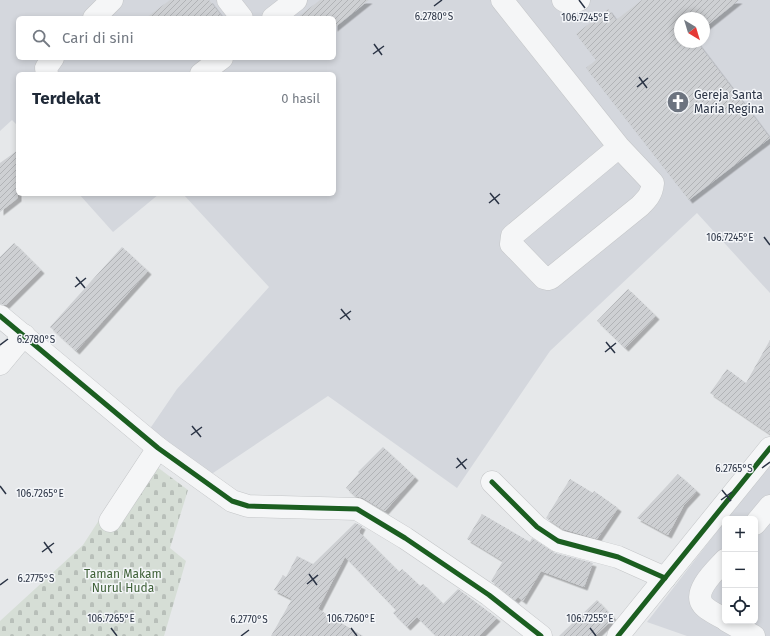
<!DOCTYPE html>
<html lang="id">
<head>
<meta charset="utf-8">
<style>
	:root { --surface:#fff; --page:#f2f2f3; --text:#1f2937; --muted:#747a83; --line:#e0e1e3 }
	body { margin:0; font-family:"Fira Sans",sans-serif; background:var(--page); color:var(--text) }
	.controls { position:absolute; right:12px; bottom:12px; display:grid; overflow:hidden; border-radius:6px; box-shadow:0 2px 6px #0003 }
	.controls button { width:36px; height:36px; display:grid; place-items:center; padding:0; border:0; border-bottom:1px solid var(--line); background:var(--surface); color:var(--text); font:20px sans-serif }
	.compass { position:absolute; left:674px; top:12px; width:36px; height:36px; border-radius:50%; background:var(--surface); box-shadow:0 2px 6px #0003; rotate:142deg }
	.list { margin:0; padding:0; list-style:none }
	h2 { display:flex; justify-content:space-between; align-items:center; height:52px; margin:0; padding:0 16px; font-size:17px }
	h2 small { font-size:13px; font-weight:400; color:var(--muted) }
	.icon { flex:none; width:22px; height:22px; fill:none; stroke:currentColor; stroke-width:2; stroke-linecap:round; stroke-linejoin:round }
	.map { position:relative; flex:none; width:770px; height:636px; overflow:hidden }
	.search { position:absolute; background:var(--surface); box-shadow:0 2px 6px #0003; left:16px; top:16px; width:320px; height:44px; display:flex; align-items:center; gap:10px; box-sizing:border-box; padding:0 14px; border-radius:6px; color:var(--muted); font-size:15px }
	.panel { position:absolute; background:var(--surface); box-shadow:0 2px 6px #0003; left:16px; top:72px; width:320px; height:124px; border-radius:6px }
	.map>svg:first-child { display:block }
	.built { fill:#d4d7dd; fill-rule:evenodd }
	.cemetery { fill:url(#cemetery-stones) }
	.building { fill:url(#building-hatch); filter:url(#shadow) }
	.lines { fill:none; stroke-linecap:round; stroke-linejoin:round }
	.minor-casing { stroke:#c4c6c8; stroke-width:23 }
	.minor { stroke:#f5f6f7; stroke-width:22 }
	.cycleway-casing { stroke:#f4f6f9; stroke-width:8 }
	.cycleway { stroke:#1b5e20; stroke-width:5 }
	.ticks { fill:none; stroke:#2b3445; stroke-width:1.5 }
	.labels { text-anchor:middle; stroke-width:3; stroke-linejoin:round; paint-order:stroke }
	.poi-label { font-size:12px; fill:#2b3445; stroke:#f4f6f9; text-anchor:start }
	.park-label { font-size:12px; fill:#3f6138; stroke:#f4f6f9 }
	.ticks-label { font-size:10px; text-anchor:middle; fill:#2b3445; stroke:#f4f6f9; stroke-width:3; stroke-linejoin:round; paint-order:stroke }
</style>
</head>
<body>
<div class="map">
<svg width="770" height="636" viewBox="0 0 770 636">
	<defs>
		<pattern id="cemetery-stones" width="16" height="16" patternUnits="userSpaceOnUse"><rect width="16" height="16" fill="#d6ded6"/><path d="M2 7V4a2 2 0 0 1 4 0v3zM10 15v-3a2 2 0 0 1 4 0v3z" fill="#b8bfb9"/></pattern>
		<pattern id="building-hatch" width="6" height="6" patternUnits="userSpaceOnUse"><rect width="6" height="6" fill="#ced0d3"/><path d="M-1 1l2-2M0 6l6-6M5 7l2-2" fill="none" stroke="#b1b3b6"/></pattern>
		<filter id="shadow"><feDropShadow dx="3.5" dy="3.5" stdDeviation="0" flood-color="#0004"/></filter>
	</defs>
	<rect width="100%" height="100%" fill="#e6e8ea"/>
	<g class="built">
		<path d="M0 0H770V293L697 213 550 351 457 488 328 396 210 475 147 433 177 389 269 287 183 194H334V74H18V126L12 120 0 131ZM18 18H334V58H18ZM680 18H704V42H680Z"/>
		<polygon points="79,194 159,194 113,232"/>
		<polygon points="770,463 770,636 687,636 647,622 725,521 725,621 755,621 755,519 727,519"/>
	</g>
	<polygon class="cemetery" points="141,455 188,490 170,548 186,561 164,636 0,636 0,621 83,545"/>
	<g class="building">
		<polygon points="170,0 209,0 223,18 146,18"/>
		<polygon points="320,0 369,0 334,28 334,18 297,18"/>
		<polygon points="642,0 739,0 704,28 704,18 680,18 680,42 697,42 770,138 689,200 586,68 596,60 576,34 608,9 616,20"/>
		<polygon points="18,150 18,198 0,212 0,163"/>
		<polygon points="14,243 41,270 6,305 0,304 0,257"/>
		<polygon points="122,247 148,271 76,351 50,327"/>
		<polygon points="628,289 656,316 625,348 597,321"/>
		<polygon points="770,340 770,434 710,393 727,369 746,383"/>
		<polygon points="383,447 415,477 385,511 363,498 355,496 346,488 359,473 358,472"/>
		<polygon points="678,474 697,491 684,505 668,535 637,518"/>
		<polygon points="570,479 593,493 594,491 618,508 597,539 563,529 546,518"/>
		<polygon points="482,514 530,542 532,538 555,553 593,563 584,587 541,571 523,601 518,597 515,600 491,581 503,561 467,539"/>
		<polygon points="355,523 362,526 359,532 399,572 402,569 420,586 423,584 443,604 458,589 497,618 479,636 436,636 417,617 407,627 393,613 396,610 345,557 318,609 363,636 271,636 292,599 274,590 283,575 286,577 297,556 313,564"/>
		<polygon points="597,600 614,618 595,636 559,636"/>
	</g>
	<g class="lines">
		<g class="minor-casing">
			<g id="minor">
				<polyline points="228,0 242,18"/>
				<path d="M502 0 619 147 653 183C652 194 647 199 640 206L551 278 548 279 544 278 514 247 511 244 512 236 619 147"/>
				<path d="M563 0C569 4 573 3 579 0"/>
				<polyline points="94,18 112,0"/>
				<polyline points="273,18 296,0"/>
				<polyline points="47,74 46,68 53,58"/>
				<polyline points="201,74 222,58"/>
				<polyline points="0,316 158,448 232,501 248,506 357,509 405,538 489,595 541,636"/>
				<polyline points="0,364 24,335"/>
				<polyline points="492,482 537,527 558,541 618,557 665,578"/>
				<polyline points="110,521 158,448"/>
				<polyline points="755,524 770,506"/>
				<path d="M725 560C717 569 692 591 703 605 707 610 719 616 725 619"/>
				<polyline points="727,621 754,636"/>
				<polyline points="618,636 770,448"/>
			</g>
		</g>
		<use href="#minor" class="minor"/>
		<g class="cycleway-casing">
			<g id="cycleway">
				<polyline points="0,316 158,448 232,501 248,506 357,509 405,538 489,595 541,636"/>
				<polyline points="492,482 537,527 558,541 618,557 665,578"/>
				<polyline points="618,636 770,448"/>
			</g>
		</g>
		<use href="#cycleway" class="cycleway"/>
	</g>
	<path class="ticks" d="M579 0 585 8M434 6 442 0M374 44 382 55M373 54 384 46M639 77 647 88M637 87 648 78M490 193 499 204M489 203 500 194M764 237 770 245M76 277 85 288M75 287 86 278M341 309 350 320M340 319 351 311M606 342 615 353M0 345 8 339M605 352 616 343M192 426 201 437M191 435 202 427M457 458 466 469M456 468 467 459M762 468 770 462M0 486 6 494M722 490 731 501M721 500 732 492M44 542 52 553M42 552 54 543M309 574 317 585M307 584 318 575M0 585 8 579M111 628 117 636M351 628 357 636M590 628 596 636M241 636 249 630"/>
	<defs>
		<g id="church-disc" transform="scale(1.15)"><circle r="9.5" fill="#6c737f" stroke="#f4f6f9"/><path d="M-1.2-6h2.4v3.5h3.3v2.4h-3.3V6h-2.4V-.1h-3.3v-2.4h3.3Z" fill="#fff"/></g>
	</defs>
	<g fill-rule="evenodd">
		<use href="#church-disc" x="678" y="102"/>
	</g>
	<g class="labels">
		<g class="poi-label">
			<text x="694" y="99">Gereja Santa<tspan x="694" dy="14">Maria Regina</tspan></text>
		</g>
		<g class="park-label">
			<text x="123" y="578">Taman Makam<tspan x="123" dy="14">Nurul Huda</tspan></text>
		</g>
	</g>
	<g class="ticks-label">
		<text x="434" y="20">6.2780°S</text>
		<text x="585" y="21">106.7245°E</text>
		<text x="730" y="241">106.7245°E</text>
		<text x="36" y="343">6.2780°S</text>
		<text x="734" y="472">6.2765°S</text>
		<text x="40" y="497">106.7265°E</text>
		<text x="36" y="582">6.2775°S</text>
		<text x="111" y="622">106.7265°E</text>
		<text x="351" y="622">106.7260°E</text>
		<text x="590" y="622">106.7255°E</text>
		<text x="249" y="623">6.2770°S</text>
	</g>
</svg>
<div class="controls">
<button>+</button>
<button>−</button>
<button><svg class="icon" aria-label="locate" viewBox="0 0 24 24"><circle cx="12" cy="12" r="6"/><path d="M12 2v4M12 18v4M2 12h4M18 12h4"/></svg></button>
</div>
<svg class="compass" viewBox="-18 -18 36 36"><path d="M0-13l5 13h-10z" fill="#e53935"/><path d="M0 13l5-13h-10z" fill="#747a83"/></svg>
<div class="search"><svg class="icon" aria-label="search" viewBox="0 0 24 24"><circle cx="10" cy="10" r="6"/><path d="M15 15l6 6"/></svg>Cari di sini</div>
<section class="panel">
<h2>Terdekat<small>0 hasil</small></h2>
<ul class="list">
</ul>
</section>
</div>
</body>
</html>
